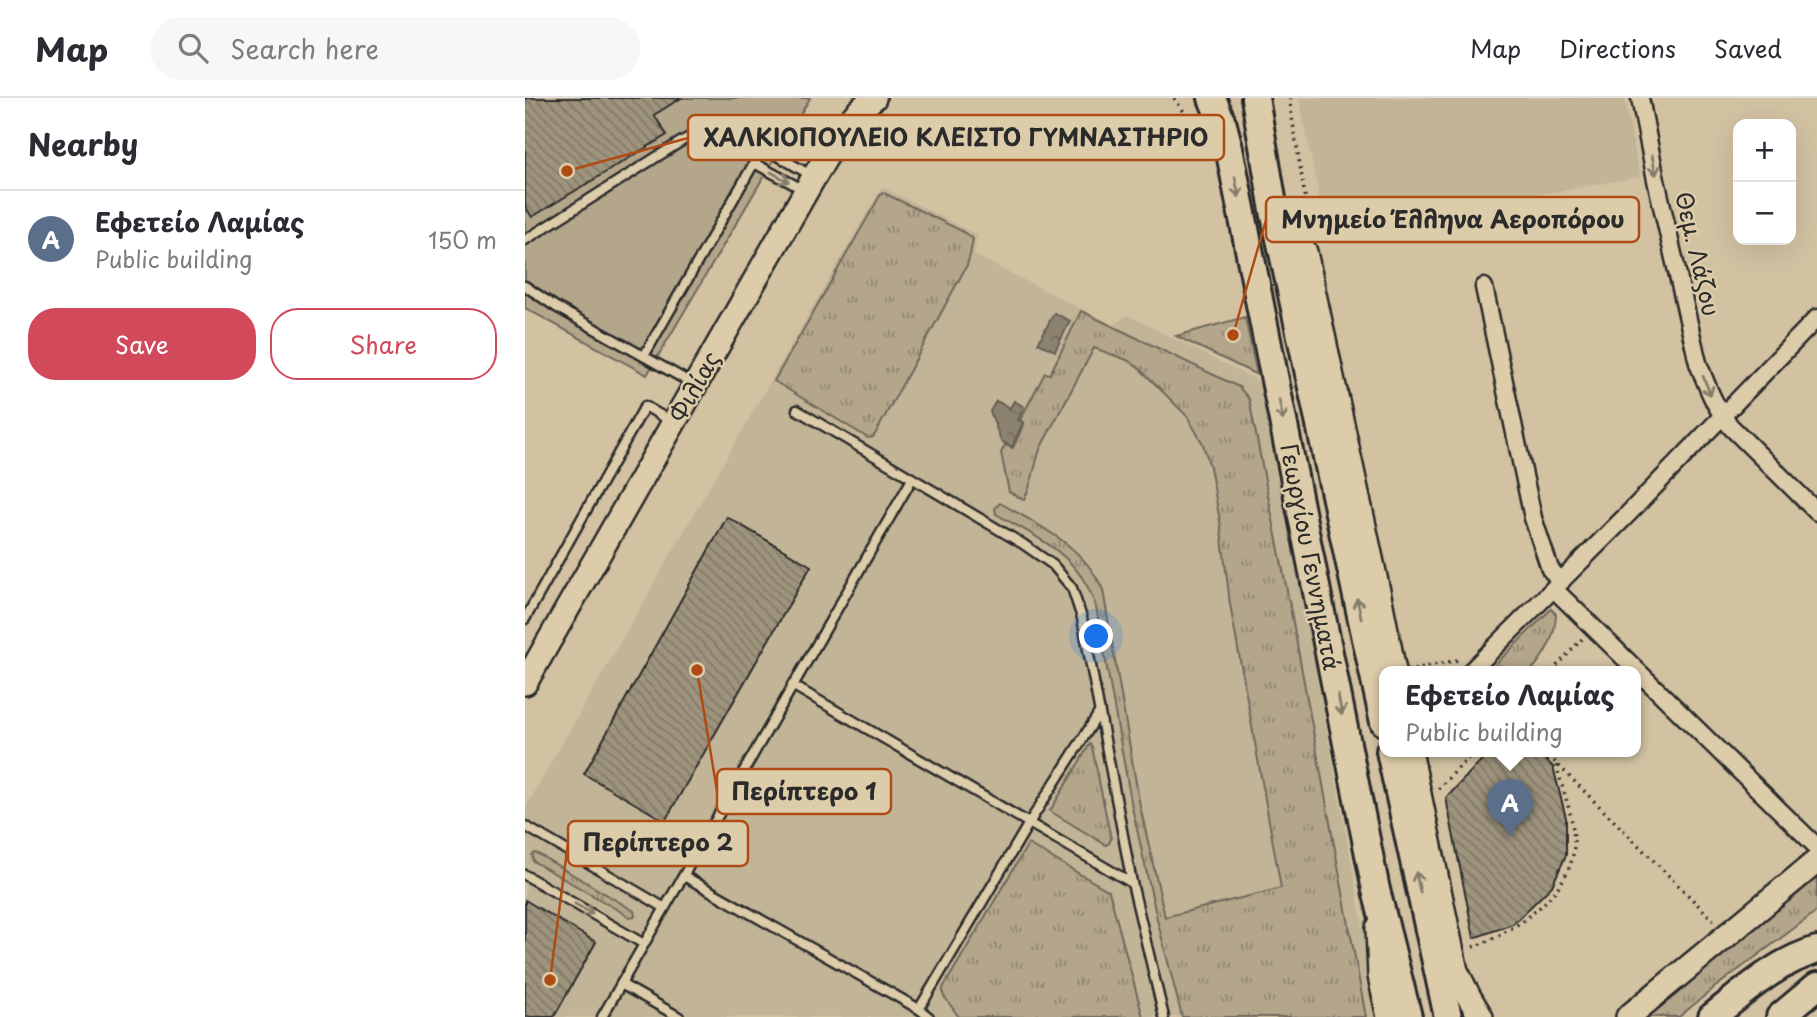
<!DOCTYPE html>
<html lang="en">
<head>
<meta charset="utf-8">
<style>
	:root { --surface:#fff; --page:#f7f7f7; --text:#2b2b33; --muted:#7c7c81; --line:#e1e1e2; --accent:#d1495b }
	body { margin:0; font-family:"Playpen Sans",sans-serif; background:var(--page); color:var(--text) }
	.controls { position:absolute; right:21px; top:21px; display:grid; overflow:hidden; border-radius:14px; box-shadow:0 7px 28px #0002 }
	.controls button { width:63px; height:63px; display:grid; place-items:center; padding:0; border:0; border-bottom:2px solid var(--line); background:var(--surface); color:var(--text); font:35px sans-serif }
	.you { position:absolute; left:572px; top:539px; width:24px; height:24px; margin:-18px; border:5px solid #fff; border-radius:50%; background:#1a73e8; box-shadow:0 0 0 10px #1a73e833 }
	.badge { display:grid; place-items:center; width:46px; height:46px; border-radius:50%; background:var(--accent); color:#fff; font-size:23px; font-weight:700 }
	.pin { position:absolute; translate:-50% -58px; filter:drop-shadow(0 2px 4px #0008) }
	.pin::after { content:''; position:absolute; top:37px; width:24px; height:21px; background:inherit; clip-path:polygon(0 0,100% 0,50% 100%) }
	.popup { position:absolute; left:854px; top:568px; width:262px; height:91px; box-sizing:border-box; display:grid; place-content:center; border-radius:14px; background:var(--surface); filter:drop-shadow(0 2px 5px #0005); font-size:23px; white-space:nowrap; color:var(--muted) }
	.popup b { font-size:26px; color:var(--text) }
	.popup::after { content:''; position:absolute; left:50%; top:100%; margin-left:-14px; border:14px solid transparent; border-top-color:var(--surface) }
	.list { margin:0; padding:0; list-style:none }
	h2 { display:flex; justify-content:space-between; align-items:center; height:91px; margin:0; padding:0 28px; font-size:30px }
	h2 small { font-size:23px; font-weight:400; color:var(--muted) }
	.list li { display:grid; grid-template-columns:46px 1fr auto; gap:21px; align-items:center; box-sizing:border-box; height:98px; padding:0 28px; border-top:2px solid var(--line) }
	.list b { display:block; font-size:26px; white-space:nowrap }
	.list p { margin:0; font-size:23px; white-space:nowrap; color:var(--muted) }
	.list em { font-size:23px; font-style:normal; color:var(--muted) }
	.actions { display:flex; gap:14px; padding:21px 28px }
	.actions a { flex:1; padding:16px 0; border:2px solid var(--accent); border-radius:28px; text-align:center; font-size:24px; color:var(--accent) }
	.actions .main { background:var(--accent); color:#fff }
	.icon { flex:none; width:38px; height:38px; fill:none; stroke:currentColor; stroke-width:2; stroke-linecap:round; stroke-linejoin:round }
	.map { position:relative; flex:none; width:1292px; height:919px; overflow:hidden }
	header { display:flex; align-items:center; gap:42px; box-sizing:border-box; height:98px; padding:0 35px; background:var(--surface); border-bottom:2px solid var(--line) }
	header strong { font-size:33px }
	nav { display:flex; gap:38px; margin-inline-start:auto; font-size:24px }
	.search { width:490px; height:63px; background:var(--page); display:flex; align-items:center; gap:18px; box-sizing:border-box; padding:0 24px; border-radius:38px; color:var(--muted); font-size:26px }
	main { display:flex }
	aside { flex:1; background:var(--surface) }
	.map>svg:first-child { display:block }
	.built { fill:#c2b497 }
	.grass { fill:url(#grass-tufts); stroke:#6f685b; stroke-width:2 }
	.park { fill:#b3a68b; stroke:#6f685b; stroke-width:2 }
	.water { fill:url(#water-ripples); stroke:#655f54; stroke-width:2 }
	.building { fill:url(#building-back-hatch); stroke:#2b2b2b; stroke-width:2 }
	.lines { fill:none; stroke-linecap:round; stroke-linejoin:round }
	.lane-casing { stroke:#2b2b2b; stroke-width:13 }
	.street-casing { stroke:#2b2b2b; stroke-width:21 }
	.secondary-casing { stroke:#2b2b2b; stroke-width:28 }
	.primary-casing { stroke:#2b2b2b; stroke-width:32 }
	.path { stroke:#2b2b2b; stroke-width:3.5; stroke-dasharray:2 5; stroke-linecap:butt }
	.lane { stroke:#ddcca9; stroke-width:8 }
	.street { stroke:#ddcca9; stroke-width:16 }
	.secondary { stroke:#ddcca9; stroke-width:23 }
	.primary { stroke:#ddcca9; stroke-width:26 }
	.oneway { stroke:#847c6a }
	.labels { text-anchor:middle; stroke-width:5; stroke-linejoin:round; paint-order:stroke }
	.street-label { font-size:23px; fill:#2b2b2b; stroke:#ddcca9 }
	.leader { fill:none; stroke:#af4b15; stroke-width:2.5 }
	.callout-dot { fill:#af4b15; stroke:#ddcca9; stroke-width:2.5 }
	.callout { fill:#ddcca9; stroke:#af4b15; stroke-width:2.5 }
	.callout-label { font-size:24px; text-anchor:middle; font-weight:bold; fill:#2b2b2b }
</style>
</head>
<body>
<header>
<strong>Map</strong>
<div class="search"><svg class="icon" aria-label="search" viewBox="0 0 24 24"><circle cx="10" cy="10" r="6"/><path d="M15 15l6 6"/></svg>Search here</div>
<nav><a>Map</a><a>Directions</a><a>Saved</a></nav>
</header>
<main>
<aside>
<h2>Nearby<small></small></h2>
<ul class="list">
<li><span class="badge" style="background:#5c6f8a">A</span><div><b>Εφετείο Λαμίας</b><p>Public building</p></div><em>150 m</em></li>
</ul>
<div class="actions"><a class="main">Save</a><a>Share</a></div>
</aside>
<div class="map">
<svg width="1292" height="919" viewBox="0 0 1292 919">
	<defs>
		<pattern id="grass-tufts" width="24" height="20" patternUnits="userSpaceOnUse" patternTransform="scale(1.75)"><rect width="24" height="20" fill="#b3a68b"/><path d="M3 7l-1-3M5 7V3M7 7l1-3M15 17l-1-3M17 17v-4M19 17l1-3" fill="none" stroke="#928772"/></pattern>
		<pattern id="water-ripples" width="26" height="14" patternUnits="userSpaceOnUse" patternTransform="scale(1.75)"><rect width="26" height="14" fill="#8c826f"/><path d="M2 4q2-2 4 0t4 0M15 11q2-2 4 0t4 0" fill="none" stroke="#736b5b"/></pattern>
		<pattern id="building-back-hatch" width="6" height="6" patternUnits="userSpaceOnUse" patternTransform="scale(1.75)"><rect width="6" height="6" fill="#9e947d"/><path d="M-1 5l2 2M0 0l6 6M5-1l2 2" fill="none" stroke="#817967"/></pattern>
	</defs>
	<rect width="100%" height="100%" fill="#d2c2a2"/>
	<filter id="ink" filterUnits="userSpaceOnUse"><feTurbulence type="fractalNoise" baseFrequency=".0143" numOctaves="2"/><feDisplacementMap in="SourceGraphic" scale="14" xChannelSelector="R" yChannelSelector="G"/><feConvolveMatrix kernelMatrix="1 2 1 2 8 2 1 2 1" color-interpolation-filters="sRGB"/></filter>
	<g filter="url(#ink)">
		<g class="built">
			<polygon points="774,0 1099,0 1115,79 801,133"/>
			<polygon points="357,89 452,137 449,157 589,227 602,217 735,284 785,541 855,919 0,919 0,710"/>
		</g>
		<g class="grass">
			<polygon points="357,94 437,133 448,141 445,157 442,167 352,333 348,339 343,340 249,283"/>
			<path d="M556 213 714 289 724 301 764 503 841 919H657L632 821 607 709 571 509C554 456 516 442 471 416L470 410 475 405C514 427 559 448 578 492L615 708 640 819 756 790 705 506 695 423 685 369 678 346 662 318 613 269 602 262 569 250 516 349C509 368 508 384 499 402L484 394 476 355 480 347 488 350 499 325 495 322 520 275 525 276Z"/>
			<polygon points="720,219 732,277 651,238"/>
			<path d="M1026 511 1031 516C1030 539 1021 556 1006 573H964Z"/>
			<polygon points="565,646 567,649 586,741 584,745 581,747 525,713"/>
			<polygon points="503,746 584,793 618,919 434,919 418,897 418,890"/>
			<polygon points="10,755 13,756 109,813 110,818 105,819 8,763 7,757"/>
			<polygon points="1292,776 1292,813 1189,890 1154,919 1119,919"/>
		</g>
		<polygon class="park" points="0,0 285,0 122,277 0,210"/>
		<g class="water">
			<polygon points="529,215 545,223 530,253 513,245"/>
			<polygon points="471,303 485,310 489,303 499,309 493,322 498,325 487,349 476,343 465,313"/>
		</g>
		<g class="building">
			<polygon points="0,0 156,0 129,17 142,37 7,119 0,108"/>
			<polygon points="202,419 286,468 140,723 59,676"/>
			<polygon points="965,653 1012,653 1028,669 1041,720 1041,757 1027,788 988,826 949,840 921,700"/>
			<polygon points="0,802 71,844 29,919 0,919"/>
		</g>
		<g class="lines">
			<g class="lane-casing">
				<g id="lane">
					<polyline points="229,65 279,92"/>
					<path d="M0 142 157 43C168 37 180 30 193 31 211 31 268 67 287 78"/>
					<polyline points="0,188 31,209 170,287"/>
					<polyline points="119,258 237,51"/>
					<polyline points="272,312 498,446 528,467 547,490 557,520 607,785 639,919"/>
					<polyline points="0,521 120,308 147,324"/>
					<polyline points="267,587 607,785"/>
					<polyline points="0,728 140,810"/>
					<polyline points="0,777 119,846"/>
					<polyline points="159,778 394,911 404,919"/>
					<polyline points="96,886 154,919"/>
					<polyline points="394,911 504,725 574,615"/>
					<polyline points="77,919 387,381"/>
				</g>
			</g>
			<g class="street-casing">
				<g id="street">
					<path d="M1115 0 1131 82 1173 265C1182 288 1190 310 1206 329L1292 414"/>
					<polyline points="959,189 1008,420 1025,471 1036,484"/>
					<polyline points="1029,491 1292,749"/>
					<polyline points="946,573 1104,415 1292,220"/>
				</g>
			</g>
			<g class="secondary-casing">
				<g id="secondary">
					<polyline points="749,113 780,154 856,507 869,573"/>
					<path d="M0 585 289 79C308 48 319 22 349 0"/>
					<polyline points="885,653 931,873 944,899 956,919"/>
					<polyline points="853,830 855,878 864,919"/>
					<polyline points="1103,919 1292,763"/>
				</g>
			</g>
			<g class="primary-casing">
				<g id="primary">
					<polyline points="687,0 698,27 704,50 851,792 883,919"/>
					<polyline points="730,0 749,113 859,624"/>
					<polyline points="865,653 923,919"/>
					<path d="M1187 919C1220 893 1251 864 1292 852"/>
					<polyline points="1255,919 1292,888"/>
				</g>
			</g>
			<g class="path">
				<polyline points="649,0 665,22 670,36 675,35"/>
				<polyline points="765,0 766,13 784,123"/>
				<polyline points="889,571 933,562"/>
				<polyline points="1027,573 1057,541"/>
				<polyline points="1019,653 1188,822"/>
				<polyline points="913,691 950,653"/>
				<path d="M948 849C988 835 1049 794 1049 746 1049 720 1038 692 1031 667"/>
			</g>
			<use href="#lane" class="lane"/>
			<use href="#street" class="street"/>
			<use href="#secondary" class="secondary"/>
			<use href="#primary" class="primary"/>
		</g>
		<defs><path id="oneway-shaft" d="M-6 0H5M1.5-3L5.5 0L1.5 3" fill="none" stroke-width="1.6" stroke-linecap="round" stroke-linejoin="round" transform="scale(1.75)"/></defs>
		<g class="oneway">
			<use href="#oneway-shaft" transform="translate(1129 67) rotate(79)"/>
			<use href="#oneway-shaft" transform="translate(255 79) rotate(29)"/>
			<use href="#oneway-shaft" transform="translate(712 89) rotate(79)"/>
			<use href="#oneway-shaft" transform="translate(1182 288) rotate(68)"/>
			<use href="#oneway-shaft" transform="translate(756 312) rotate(79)"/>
			<use href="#oneway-shaft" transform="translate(834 510) rotate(-102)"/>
			<use href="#oneway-shaft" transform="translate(815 607) rotate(79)"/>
			<use href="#oneway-shaft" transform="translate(893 784) rotate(-102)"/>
			<use href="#oneway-shaft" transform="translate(59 811) rotate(30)"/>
		</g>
	</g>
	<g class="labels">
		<g class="street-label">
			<text transform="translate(1172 156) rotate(77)" y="8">Θεμ. Λάζου</text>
			<text transform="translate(170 289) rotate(-61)" y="8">Φιλίας</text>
			<text transform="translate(785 459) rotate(79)" y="8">Γεωργίου Γεννηματά</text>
		</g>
	</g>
	<path class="leader" d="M42 73L163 40M708 237L741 122M172 572L192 693M25 882L43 745"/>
	<g class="callout-dot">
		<circle cx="42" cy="73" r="7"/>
		<circle cx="708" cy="237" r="7"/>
		<circle cx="172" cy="572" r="7"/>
		<circle cx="25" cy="882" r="7"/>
	</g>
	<g class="callout">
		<rect x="163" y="17" width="536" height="45" rx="7"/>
		<rect x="741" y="99" width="373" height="45" rx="7"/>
		<rect x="192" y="671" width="174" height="45" rx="7"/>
		<rect x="43" y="723" width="180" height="45" rx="7"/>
	</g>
	<g class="callout-label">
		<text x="431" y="48">ΧΑΛΚΙΟΠΟΥΛΕΙΟ ΚΛΕΙΣΤΟ ΓΥΜΝΑΣΤΗΡΙΟ</text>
		<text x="928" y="130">Μνημείο Έλληνα Αεροπόρου</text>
		<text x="279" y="702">Περίπτερο 1</text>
		<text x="133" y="753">Περίπτερο 2</text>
	</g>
</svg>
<div class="controls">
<button>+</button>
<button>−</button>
</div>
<div class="you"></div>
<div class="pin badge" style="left:985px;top:739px;background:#5c6f8a">A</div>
<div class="popup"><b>Εφετείο Λαμίας</b>Public building</div>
</div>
</main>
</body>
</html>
